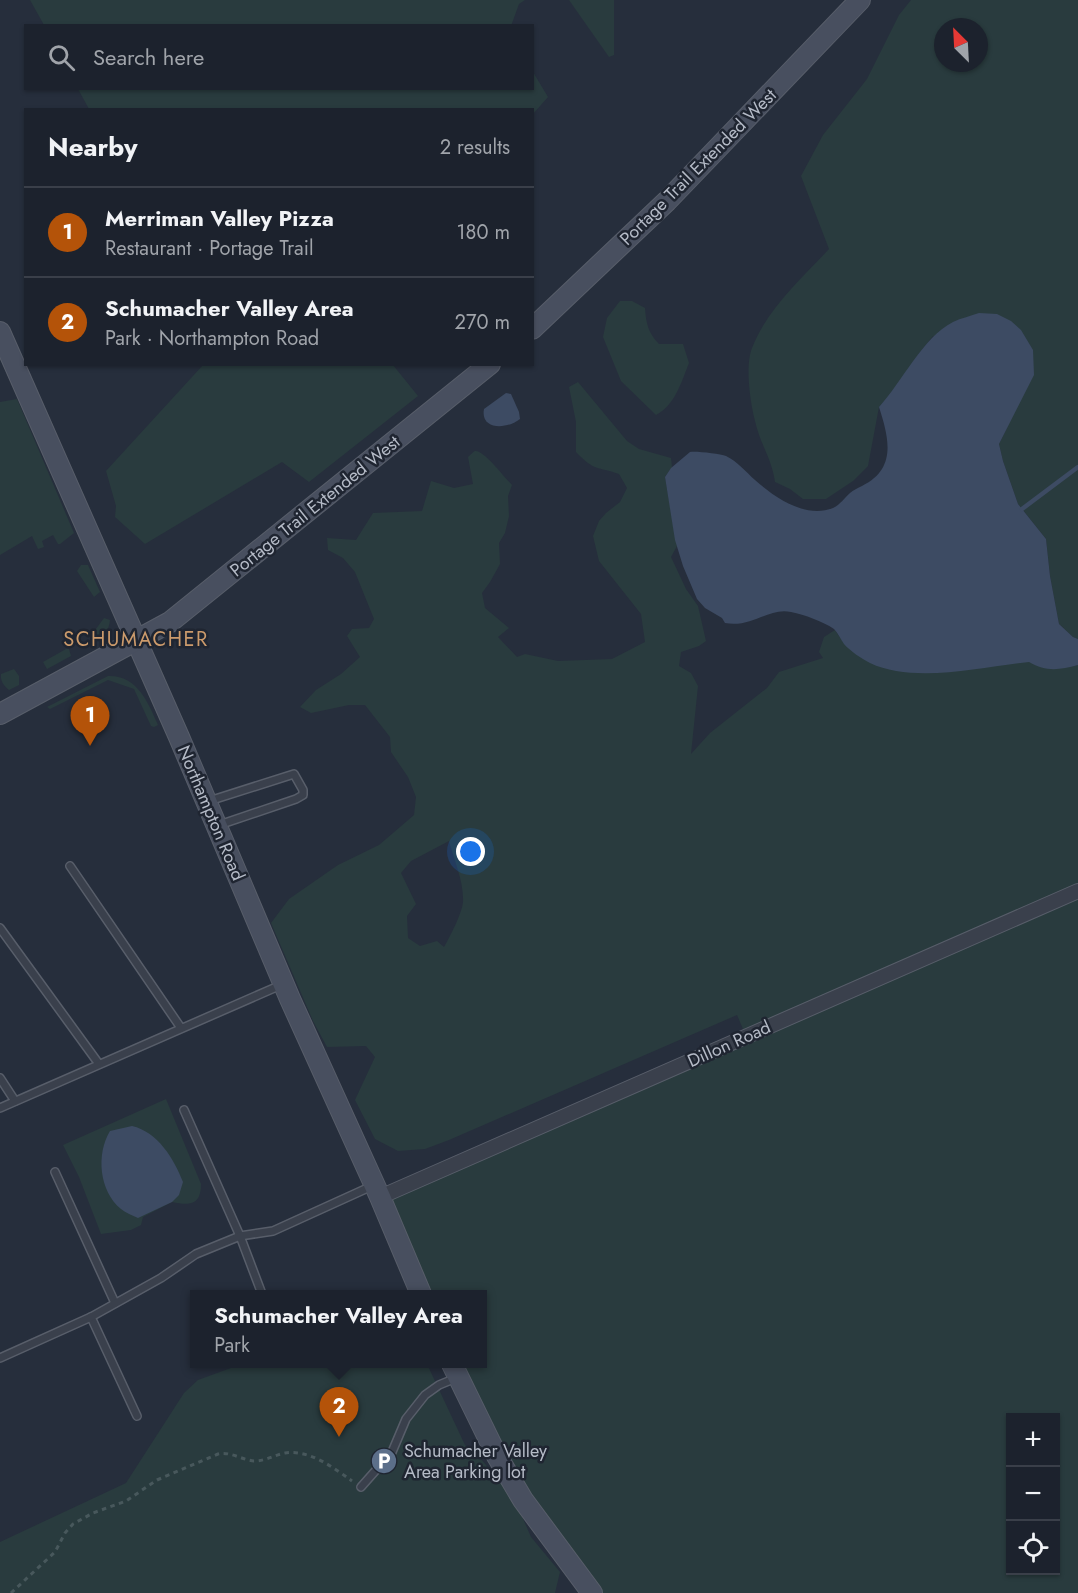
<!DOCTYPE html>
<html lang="en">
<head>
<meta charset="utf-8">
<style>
	:root { --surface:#1c222d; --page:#292f39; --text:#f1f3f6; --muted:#a0a4aa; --line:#3a3f49; --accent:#b45309 }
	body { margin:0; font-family:Jost,sans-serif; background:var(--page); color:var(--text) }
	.controls { position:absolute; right:18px; bottom:18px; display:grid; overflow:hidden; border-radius:0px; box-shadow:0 2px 4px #0004 }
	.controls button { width:54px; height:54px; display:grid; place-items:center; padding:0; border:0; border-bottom:2px solid var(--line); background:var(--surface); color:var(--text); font:30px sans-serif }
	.compass { position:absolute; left:934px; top:18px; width:54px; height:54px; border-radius:50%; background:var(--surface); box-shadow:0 2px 4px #0004; rotate:336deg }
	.you { position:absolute; left:471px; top:852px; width:21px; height:21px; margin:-15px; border:4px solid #fff; border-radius:50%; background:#1a73e8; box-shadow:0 0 0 9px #1a73e833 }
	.badge { display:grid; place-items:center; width:39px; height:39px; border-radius:50%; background:var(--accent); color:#fff; font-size:20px; font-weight:700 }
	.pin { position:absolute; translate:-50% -50px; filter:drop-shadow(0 2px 3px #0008) }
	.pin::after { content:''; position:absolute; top:32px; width:21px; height:18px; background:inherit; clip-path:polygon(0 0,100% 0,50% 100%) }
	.popup { position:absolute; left:190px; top:1290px; width:297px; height:78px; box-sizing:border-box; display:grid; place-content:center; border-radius:0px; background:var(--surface); filter:drop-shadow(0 2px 4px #0005); font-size:20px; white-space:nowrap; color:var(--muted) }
	.popup b { font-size:22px; color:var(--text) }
	.popup::after { content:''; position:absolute; left:50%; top:100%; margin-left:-12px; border:12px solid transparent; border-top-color:var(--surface) }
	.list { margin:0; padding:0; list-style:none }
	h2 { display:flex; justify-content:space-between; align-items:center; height:78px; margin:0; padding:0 24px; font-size:26px }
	h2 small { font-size:20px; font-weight:400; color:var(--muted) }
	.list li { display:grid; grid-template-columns:39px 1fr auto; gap:18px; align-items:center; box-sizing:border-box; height:90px; padding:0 24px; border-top:2px solid var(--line) }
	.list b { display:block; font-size:22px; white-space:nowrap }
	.list p { margin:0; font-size:20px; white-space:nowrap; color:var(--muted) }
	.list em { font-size:20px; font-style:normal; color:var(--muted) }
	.icon { flex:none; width:33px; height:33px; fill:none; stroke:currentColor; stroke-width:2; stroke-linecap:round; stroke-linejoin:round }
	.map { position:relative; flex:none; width:1078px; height:1593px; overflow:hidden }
	.search { position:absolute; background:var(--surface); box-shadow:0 2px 4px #0004; left:24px; top:24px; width:510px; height:66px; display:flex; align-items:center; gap:15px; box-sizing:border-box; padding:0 21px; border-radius:0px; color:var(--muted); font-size:22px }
	.panel { position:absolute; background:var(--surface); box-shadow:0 2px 4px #0004; left:24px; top:108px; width:510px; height:258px; border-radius:0px }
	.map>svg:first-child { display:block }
	.green { fill:#293b3e; fill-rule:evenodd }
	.water { fill:#3d4b63 }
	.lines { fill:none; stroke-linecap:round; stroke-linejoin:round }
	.stream { stroke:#3d4b63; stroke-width:4.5 }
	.lane-casing { stroke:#585e6a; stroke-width:10 }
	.street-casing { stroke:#585e6a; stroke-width:16 }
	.secondary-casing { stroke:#585e6a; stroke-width:22 }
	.path { stroke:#48585c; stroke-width:3; stroke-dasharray:4.5 4.5; stroke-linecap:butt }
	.lane { stroke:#3a404c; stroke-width:7 }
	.street { stroke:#3a404c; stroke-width:14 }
	.secondary { stroke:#484f5f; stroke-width:20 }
	.labels { text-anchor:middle; stroke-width:5; stroke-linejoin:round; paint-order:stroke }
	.street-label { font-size:18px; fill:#b5bbc7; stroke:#1f2531 }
	.poi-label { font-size:18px; fill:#b5bbc7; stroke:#1f2531; text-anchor:start }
	.neighbourhood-label { font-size:20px; letter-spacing:1.5px; fill:#cc9b6c; stroke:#1f2531 }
</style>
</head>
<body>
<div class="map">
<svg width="1078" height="1593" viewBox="0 0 1078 1593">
	<rect width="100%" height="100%" fill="#262e3c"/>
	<g class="green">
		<polygon points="30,0 525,0 519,4 511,26 44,25"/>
		<polygon points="569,0 614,0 614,55 609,57"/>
		<path d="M911 0H1078V639L1073 637 1059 624 1050 576 1046 539 1018 504 1003 461 999 444 1007 428 933 336 918 355 895 390 879 407 868 466 853 481 826 499H803L790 489 775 482C772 459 760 444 755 421 750 402 745 366 752 348 767 309 802 278 829 249L801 176 823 135 867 79 899 15ZM943 27H979V63H943Z"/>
		<polygon points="533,72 548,97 533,114 532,110 89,109 78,89 532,88"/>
		<path d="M620 301H632L645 308C646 323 648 333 659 344H683L689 363C681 383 675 405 656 415L621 381 603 337 607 318Z"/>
		<polygon points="203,365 393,365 418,396 309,482 282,462 145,544 115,517 116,506 106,471"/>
		<path d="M578 382 627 441 639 449 671 458 672 467 665 477 677 546 671 557 686 589 698 606 706 641 699 646 681 652 679 666 691 673 698 686 691 754 710 733 767 688 779 672 823 658 819 652 824 637 835 630C847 649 851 649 870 659 923 688 973 662 1028 662 1049 662 1055 671 1078 665V1593H592L523 1500 453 1364H483V1294H421L380 1197 746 1036 737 1015 449 1140 425 1149 398 1151 375 1139 355 1100 375 1057 366 1046 327 1047 313 1021 271 923 289 899 338 865 379 845 414 815 416 797 408 777 391 752 390 737 365 705H349L311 713 300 707 316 690 341 674 360 657 347 636 352 629 369 628 374 619 355 572 343 558 328 550 327 538 356 540 373 513 422 511 431 481 454 488 473 484 468 457C469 456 474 451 475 451 483 449 505 478 512 485L508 496 509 516 505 533 499 543 500 564 490 582 482 593 485 608 509 628 498 637 517 657 525 654 558 661 612 659 645 642 641 614 599 561 593 536 599 521 606 513 620 502 627 488 619 474C597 466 595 472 576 452V422L569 387ZM449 841C454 860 464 882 463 902 462 913 450 937 444 947L437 941 420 946 408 938 407 916 416 904 401 873 411 861ZM1010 1418H1056V1570H1010Z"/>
		<polygon points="17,399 74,533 60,544 58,544 53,535 42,541 44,547 38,549 32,536 0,555 0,402"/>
		<polygon points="81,565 88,565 100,592 94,597 77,571"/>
		<path d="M104 618 110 620C109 630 104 637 95 642L90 637Z"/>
		<polygon points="66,649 69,649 71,656 47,669 43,662"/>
		<path d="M14 669 19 676V685L9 690C4 686 0 681 1 674Z"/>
		<path d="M108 676C137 675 148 702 158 725L154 727 151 726 134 689 108 680 50 709 47 707Z"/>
		<path d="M166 1099 201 1184C201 1205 190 1206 172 1202L143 1217 141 1225 131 1230 101 1234 79 1177 63 1145Z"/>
		<polygon points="242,1364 427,1364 465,1445 475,1452 514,1498 531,1537 560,1572 555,1593 0,1593 0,1542 126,1483 184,1393 198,1380"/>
	</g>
	<g class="water">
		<path d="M979 313 997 314 1011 321 1021 330 1033 350 1034 375 999 444 1003 461 1018 504 1046 539 1050 576 1059 624 1073 637 1078 639V665C1059 670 1046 672 1029 662 982 667 914 684 870 663 862 659 850 651 844 644 841 640 838 633 834 629 822 621 805 615 791 612 769 607 752 628 725 623L722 618 705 608 697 599 683 566 675 540 665 477 671 468 690 452C697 451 720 454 726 456 737 461 746 472 755 480 774 497 805 519 833 508 841 504 844 498 850 493 853 490 858 488 862 486 897 469 889 438 879 407 902 382 923 337 953 322 961 318 971 316 979 313Z"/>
		<path d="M506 393 511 394 519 412 520 419C508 429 480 431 484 409Z"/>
		<path d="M132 1126C158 1132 174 1159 183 1182L179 1195 172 1202 138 1218C132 1215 126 1213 121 1209 99 1191 96 1154 110 1131Z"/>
	</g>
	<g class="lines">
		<polyline class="stream" points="1022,509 1078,467"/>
		<g class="lane-casing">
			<g id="lane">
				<polyline points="209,801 294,774 303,790 303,795 296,799 219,825"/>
				<polyline points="70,866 181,1028"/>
				<polyline points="0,928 99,1064"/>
				<polyline points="0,1078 15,1101"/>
				<polyline points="0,1108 281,985"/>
				<polyline points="184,1110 240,1236 262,1294"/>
				<polyline points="55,1172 115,1303"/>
				<polyline points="91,1317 137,1416"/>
				<polyline points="0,1358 91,1317 161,1278 196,1254 240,1236 273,1231 372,1186"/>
				<polyline points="361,1487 392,1452 406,1419 425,1395 439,1385 456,1378"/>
			</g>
		</g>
		<g class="street-casing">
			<polyline id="street" points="380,1197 1078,891"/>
		</g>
		<g class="secondary-casing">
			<g id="secondary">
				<polyline points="532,329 667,201 860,0"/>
				<polyline points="0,332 179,737 290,999 380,1197 421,1294"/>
				<polyline points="0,714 170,622 490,364"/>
				<polyline points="452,1364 497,1456 523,1500 592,1593"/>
			</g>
		</g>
		<path class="path" d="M11 1593 55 1552 65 1533 73 1524 93 1513 126 1501 157 1480 218 1454C230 1451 242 1460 254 1461 266 1461 274 1455 285 1453 309 1449 334 1468 352 1481"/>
		<use href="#lane" class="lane"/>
		<use href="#street" class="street"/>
		<use href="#secondary" class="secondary"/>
	</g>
	<defs>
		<g id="parking-disc" transform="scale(1.35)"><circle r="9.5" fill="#5c6f8a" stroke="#1f2531"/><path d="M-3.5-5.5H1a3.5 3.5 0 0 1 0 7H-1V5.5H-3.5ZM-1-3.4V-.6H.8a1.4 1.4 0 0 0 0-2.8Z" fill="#fff"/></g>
	</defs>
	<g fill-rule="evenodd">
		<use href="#parking-disc" x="384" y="1461"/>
	</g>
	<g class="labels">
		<g class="street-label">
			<text transform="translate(698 167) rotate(-45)" y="6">Portage Trail Extended West</text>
			<text transform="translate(315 506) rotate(-39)" y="6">Portage Trail Extended West</text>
			<text transform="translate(211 813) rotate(67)" y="6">Northampton Road</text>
			<text transform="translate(729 1044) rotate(-24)" y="6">Dillon Road</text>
		</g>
		<g class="poi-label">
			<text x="404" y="1457">Schumacher Valley<tspan x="404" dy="21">Area Parking lot</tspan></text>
		</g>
		<g class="neighbourhood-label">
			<text x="136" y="646">SCHUMACHER</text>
		</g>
	</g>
</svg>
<div class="controls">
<button>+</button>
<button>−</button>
<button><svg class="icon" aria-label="locate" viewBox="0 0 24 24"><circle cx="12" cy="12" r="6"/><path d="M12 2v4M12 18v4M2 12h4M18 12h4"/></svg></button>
</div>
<svg class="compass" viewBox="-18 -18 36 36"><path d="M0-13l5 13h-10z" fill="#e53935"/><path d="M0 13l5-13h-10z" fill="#a0a4aa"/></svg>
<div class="you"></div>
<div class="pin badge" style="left:90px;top:746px">1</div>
<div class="pin badge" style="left:339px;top:1437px">2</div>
<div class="popup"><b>Schumacher Valley Area</b>Park</div>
<div class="search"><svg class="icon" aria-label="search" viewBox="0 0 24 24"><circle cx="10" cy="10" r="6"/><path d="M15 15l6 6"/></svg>Search here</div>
<section class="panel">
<h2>Nearby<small>2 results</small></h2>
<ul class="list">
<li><span class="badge">1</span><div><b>Merriman Valley Pizza</b><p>Restaurant · Portage Trail</p></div><em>180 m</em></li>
<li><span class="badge">2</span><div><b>Schumacher Valley Area</b><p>Park · Northampton Road</p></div><em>270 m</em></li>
</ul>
</section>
</div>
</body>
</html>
